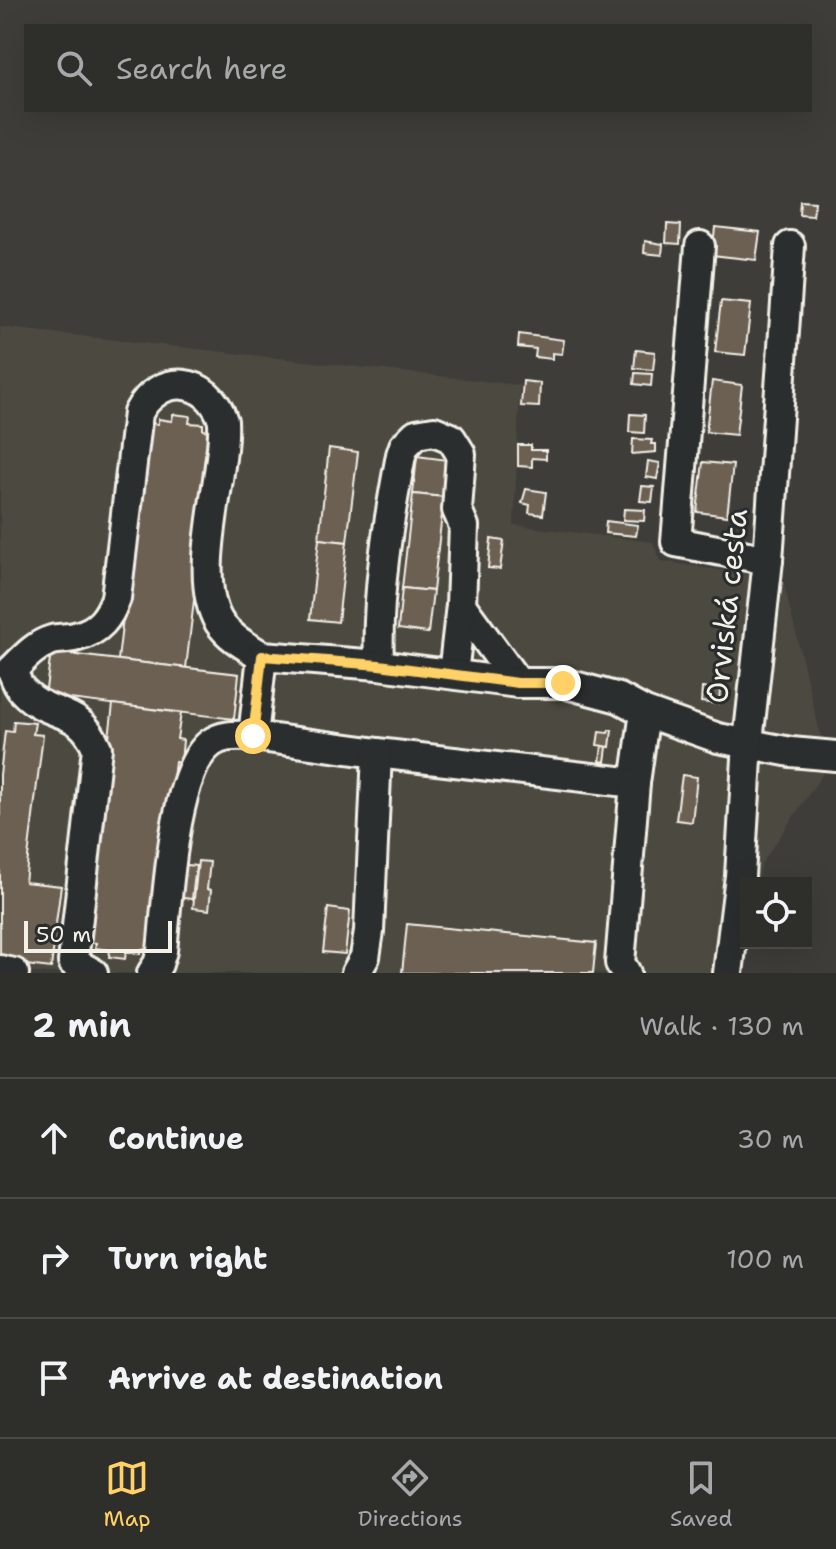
<!DOCTYPE html>
<html lang="en">
<head>
<meta charset="utf-8">
<style>
	:root { --surface:#2e2e2b; --page:#363633; --text:#f1f3f6; --muted:#a7a8a9; --line:#494a47; --accent:#ffd166 }
	body { margin:0; font-family:"Shantell Sans",sans-serif; background:var(--page); color:var(--text) }
	.controls { position:absolute; right:24px; bottom:24px; display:grid; overflow:hidden; border-radius:0px; box-shadow:0 8px 32px #0002 }
	.controls button { width:72px; height:72px; display:grid; place-items:center; padding:0; border:0; border-bottom:2px solid var(--line); background:var(--surface); color:var(--text); font:40px sans-serif }
	.scale { position:absolute; left:24px; bottom:20px; width:148px; box-sizing:border-box; padding-left:8px; border:4px solid #f4f1e8; border-top:0; font-size:22px; line-height:28px; white-space:nowrap; color:#f4f1e8; -webkit-text-stroke:6px #2a2d2e; paint-order:stroke }
	.stop { position:absolute; width:24px; height:24px; margin:-18px; border:6px solid #ffd166; border-radius:50%; background:#fff }
	.stop.end { background:#ffd166; border-color:#fff; box-shadow:0 2px 8px #0008 }
	.list { margin:0; padding:0; list-style:none }
	h2 { display:flex; justify-content:space-between; align-items:center; height:104px; margin:0; padding:0 32px; font-size:34px }
	h2 small { font-size:26px; font-weight:400; color:var(--muted) }
	.list li { display:grid; grid-template-columns:52px 1fr auto; gap:24px; align-items:center; box-sizing:border-box; height:120px; padding:0 32px; border-top:2px solid var(--line) }
	.list b { display:block; font-size:30px; white-space:nowrap }
	.list em { font-size:26px; font-style:normal; color:var(--muted) }
	.icon { flex:none; width:44px; height:44px; fill:none; stroke:currentColor; stroke-width:2; stroke-linecap:round; stroke-linejoin:round }
	.map { position:relative; flex:none; width:836px; height:973px; overflow:hidden }
	.search { position:absolute; background:var(--surface); box-shadow:0 8px 32px #0002; left:24px; right:24px; top:24px; height:88px; display:flex; align-items:center; gap:20px; box-sizing:border-box; padding:0 28px; border-radius:0px; color:var(--muted); font-size:30px }
	.sheet { height:464px; background:var(--surface) }
	nav { display:flex; justify-content:space-around; align-items:center; box-sizing:border-box; height:112px; border-top:2px solid var(--line); background:var(--surface); font-size:22px; color:var(--muted) }
	nav a { display:grid; justify-items:center; gap:4px }
	nav .on { color:var(--accent) }
	.map>svg:first-child { display:block }
	.built { fill:#4c4841 }
	.building { fill:#6c6153; stroke:#f4f1e8; stroke-width:2 }
	.lines { fill:none; stroke-linecap:round; stroke-linejoin:round }
	.minor-casing { stroke:#f4f1e8; stroke-width:34 }
	.minor { stroke:#2a2d2e; stroke-width:28 }
	.route { stroke:#ffd166; stroke-width:10 }
	.labels { text-anchor:middle; stroke-width:6; stroke-linejoin:round; paint-order:stroke }
	.street-label { font-size:30px; fill:#f4f1e8; stroke:#2a2d2e }
</style>
</head>
<body>
<div class="map">
<svg width="836" height="973" viewBox="0 0 836 973">
	<rect width="100%" height="100%" fill="#3e3d39"/>
	<filter id="ink" filterUnits="userSpaceOnUse"><feTurbulence type="fractalNoise" baseFrequency=".0125" numOctaves="2"/><feDisplacementMap in="SourceGraphic" scale="16" xChannelSelector="R" yChannelSelector="G"/><feConvolveMatrix kernelMatrix="1 2 1 2 8 2 1 2 1" color-interpolation-filters="sRGB"/></filter>
	<g filter="url(#ink)">
		<polygon class="built" points="0,327 520,385 514,525 653,542 661,561 783,580 828,766 762,863 758,883 746,883 746,942 740,973 0,973"/>
		<g class="building">
			<polygon points="800,201 815,202 813,216 799,215"/>
			<polygon points="667,224 681,225 680,244 666,243"/>
			<polygon points="715,227 760,232 756,260 712,255"/>
			<polygon points="645,241 663,244 662,255 644,253"/>
			<polygon points="721,301 751,304 745,355 715,352"/>
			<polygon points="519,334 564,340 562,354 552,353 552,359 535,357 536,349 518,347"/>
			<polygon points="636,350 655,352 653,370 634,368"/>
			<polygon points="635,373 652,374 651,386 634,384"/>
			<polygon points="523,381 540,383 539,407 521,406"/>
			<polygon points="712,381 742,385 736,435 706,432"/>
			<polygon points="173,414 190,416 189,423 203,424 203,430 214,431 186,668 118,660 146,423 158,424 158,419 172,421"/>
			<polygon points="630,414 645,415 644,433 629,432"/>
			<polygon points="633,439 652,440 651,444 656,444 656,452 632,454"/>
			<polygon points="518,445 531,445 531,450 546,450 546,459 532,458 532,467 518,466"/>
			<polygon points="329,448 358,452 347,542 319,539"/>
			<polygon points="417,456 448,460 444,497 413,494"/>
			<polygon points="648,461 660,463 657,479 646,477"/>
			<polygon points="703,462 733,465 727,516 697,512"/>
			<polygon points="642,486 654,487 652,502 640,501"/>
			<polygon points="526,489 546,492 543,515 529,513 530,505 522,503"/>
			<polygon points="413,494 444,497 433,591 402,588"/>
			<polygon points="624,509 645,510 644,521 623,520"/>
			<polygon points="606,521 638,525 636,536 605,533"/>
			<polygon points="319,539 347,542 338,622 310,619"/>
			<polygon points="491,539 504,541 500,569 488,568"/>
			<polygon points="402,588 433,591 428,633 398,629"/>
			<polygon points="51,652 239,674 234,719 45,696"/>
			<polygon points="702,688 720,690 719,704 701,702"/>
			<polygon points="113,704 181,713 177,739 183,740 181,763 175,762 152,950 141,949 140,954 126,952 125,959 109,957 110,950 95,948 96,943 85,942"/>
			<polygon points="14,721 35,723 33,734 43,735 25,882 61,886 55,931 60,932 58,945 54,944 51,968 0,962 0,775 5,731 13,732"/>
			<polygon points="609,730 612,730 610,747 597,745 599,732 608,733"/>
			<polygon points="602,746 607,747 605,762 600,761"/>
			<polygon points="682,775 697,777 692,822 676,820"/>
			<polygon points="198,861 210,862 207,889 211,890 209,910 193,908"/>
			<polygon points="177,864 196,866 192,899 174,897"/>
			<polygon points="328,908 350,911 345,954 323,952"/>
			<polygon points="407,924 596,943 593,973 402,973"/>
		</g>
		<g class="lines">
			<g class="minor-casing">
				<g id="minor">
					<polyline points="700,246 676,542 768,560"/>
					<polyline points="461,605 518,683"/>
					<path d="M379 665C376 594 388 524 401 455L404 446 416 434 434 431 451 438 461 454 457 510 464 526 461 605 453 674"/>
					<path d="M12 670C24 658 35 645 52 640 60 638 70 639 78 636 99 631 109 617 116 598L138 413C159 372 209 376 223 421 226 476 190 574 219 622 230 638 246 646 262 656"/>
					<path d="M12 670C15 677 18 687 24 692 50 719 79 705 97 748L73 962 93 973"/>
					<polyline points="645,712 635,783 377,753 253,736 262,656 379,665 518,683 563,683 619,698 645,712 718,738 791,752 836,756"/>
					<polyline points="0,970 14,973"/>
					<path d="M152 973 158 964 162 951C167 904 173 770 211 743 223 734 238 736 253 736"/>
					<polyline points="356,973 365,957 369,931 377,753"/>
					<polyline points="626,973 620,963 635,783"/>
					<polyline points="728,973 740,876 748,742 768,560 790,246"/>
				</g>
			</g>
			<use href="#minor" class="minor"/>
		</g>
	</g>
	<g class="lines" filter="url(#ink)">
		<polyline class="route" points="253,736 262,656 379,665 518,683 563,683"/>
	</g>
	<g class="labels">
		<g class="street-label">
			<text transform="translate(727 606) rotate(-84)" y="10">Orviská cesta</text>
		</g>
	</g>
</svg>
<div class="controls">
<button><svg class="icon" aria-label="locate" viewBox="0 0 24 24"><circle cx="12" cy="12" r="6"/><path d="M12 2v4M12 18v4M2 12h4M18 12h4"/></svg></button>
</div>
<div class="scale">50 m</div>
<div class="stop" style="left:253px;top:736px"></div>
<div class="stop end" style="left:563px;top:683px"></div>
<div class="search"><svg class="icon" aria-label="search" viewBox="0 0 24 24"><circle cx="10" cy="10" r="6"/><path d="M15 15l6 6"/></svg>Search here</div>
</div>
<section class="sheet">
<h2>2 min<small>Walk · 130 m</small></h2>
<ul class="list">
<li><svg class="icon" aria-label="ahead" viewBox="0 0 24 24"><path d="M12 20V5M6 11l6-6 6 6"/></svg><div><b>Continue</b></div><em>30 m</em></li>
<li><svg class="icon" aria-label="right" viewBox="0 0 24 24"><path d="M7 20v-9h11M14 6l5 5-5 5"/></svg><div><b>Turn right</b></div><em>100 m</em></li>
<li><svg class="icon" aria-label="arrive" viewBox="0 0 24 24"><path d="M6 21V4h12l-3 4 3 4H6"/></svg><div><b>Arrive at destination</b></div></li>
</ul>
</section>
<nav>
<a class="on"><svg class="icon" aria-label="map" viewBox="0 0 24 24"><path d="M3 6l6-2 6 2 6-2v14l-6 2-6-2-6 2zM9 4v14M15 6v14"/></svg>Map</a>
<a><svg class="icon" aria-label="directions" viewBox="0 0 24 24"><path d="M12 3l9 9-9 9-9-9zM9 14v-3h6M13 9l2 2-2 2"/></svg>Directions</a>
<a><svg class="icon" aria-label="saved" viewBox="0 0 24 24"><path d="M7 4h10v16l-5-4-5 4z"/></svg>Saved</a>
</nav>
</body>
</html>
